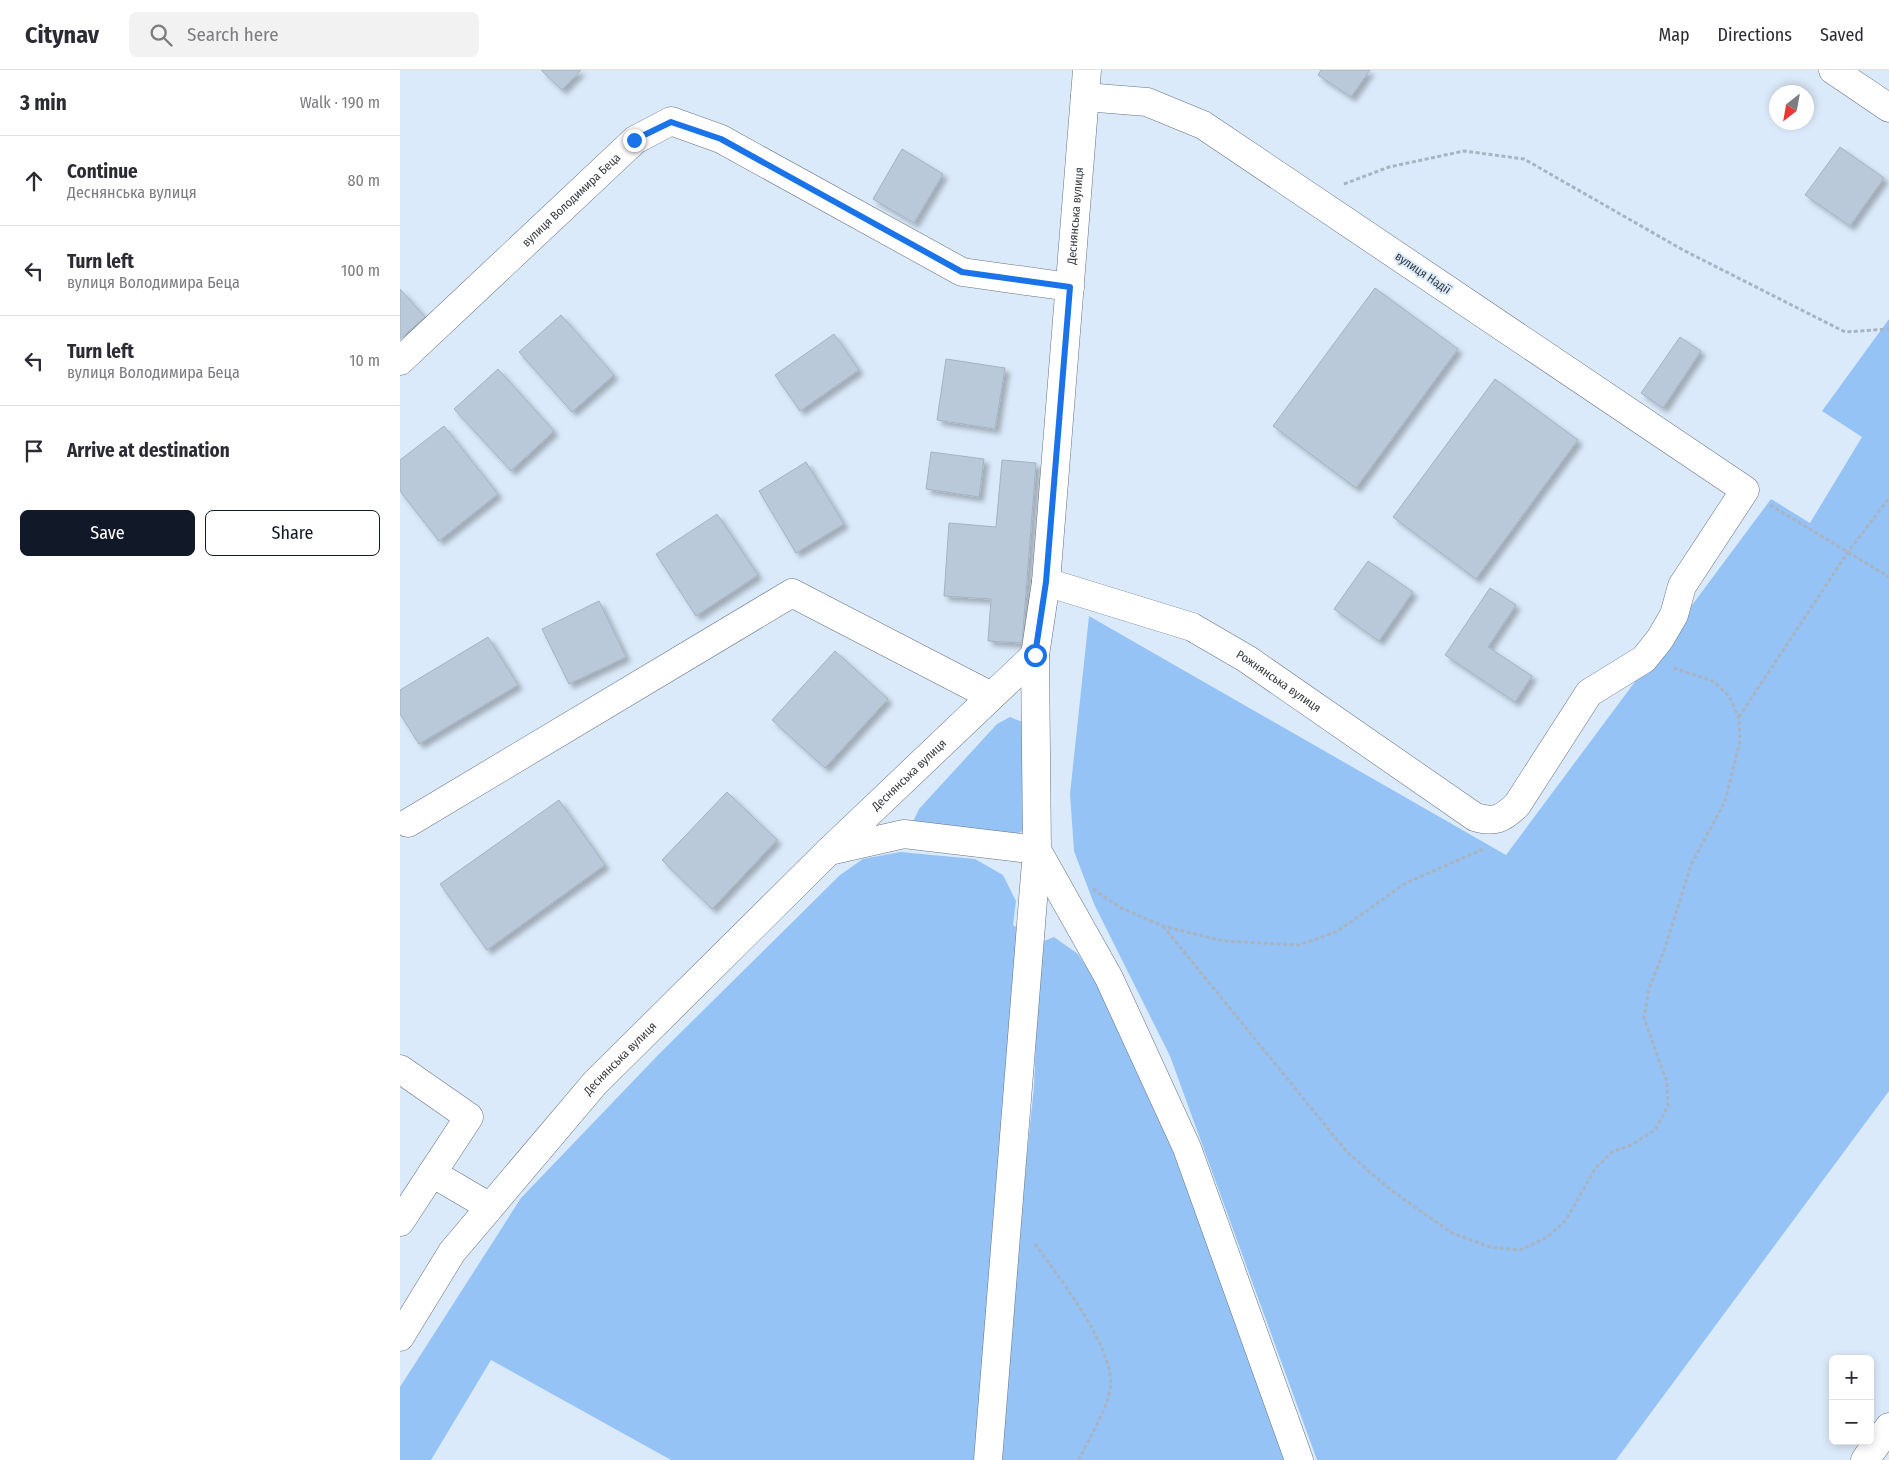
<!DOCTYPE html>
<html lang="en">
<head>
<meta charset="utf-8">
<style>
	:root { --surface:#fff; --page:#f2f2f3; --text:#2b2b33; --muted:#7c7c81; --line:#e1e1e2; --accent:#111827 }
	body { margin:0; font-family:"Fira Sans Condensed",sans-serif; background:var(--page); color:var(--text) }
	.controls { position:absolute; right:15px; bottom:15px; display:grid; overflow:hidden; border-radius:8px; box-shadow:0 2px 8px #0003 }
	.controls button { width:45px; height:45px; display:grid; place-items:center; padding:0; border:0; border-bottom:1px solid var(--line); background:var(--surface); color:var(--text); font:25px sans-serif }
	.compass { position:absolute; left:1369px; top:15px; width:45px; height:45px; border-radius:50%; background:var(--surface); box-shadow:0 2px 8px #0003; rotate:211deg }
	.stop { position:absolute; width:15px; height:15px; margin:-11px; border:4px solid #1a73e8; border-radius:50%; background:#fff }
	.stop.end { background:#1a73e8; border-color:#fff; box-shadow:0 1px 5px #0008 }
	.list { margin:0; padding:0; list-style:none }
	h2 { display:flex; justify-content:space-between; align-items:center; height:65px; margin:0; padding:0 20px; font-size:21px }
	h2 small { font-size:16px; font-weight:400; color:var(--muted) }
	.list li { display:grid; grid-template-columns:32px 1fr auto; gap:15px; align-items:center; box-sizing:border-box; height:90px; padding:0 20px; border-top:1px solid var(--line) }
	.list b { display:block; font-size:19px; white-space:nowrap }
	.list p { margin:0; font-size:16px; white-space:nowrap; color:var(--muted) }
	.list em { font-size:16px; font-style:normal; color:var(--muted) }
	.actions { display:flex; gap:10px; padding:15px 20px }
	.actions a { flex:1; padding:11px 0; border:1px solid var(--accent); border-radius:8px; text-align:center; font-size:18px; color:var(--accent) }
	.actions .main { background:var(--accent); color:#fff }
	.icon { flex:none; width:28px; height:28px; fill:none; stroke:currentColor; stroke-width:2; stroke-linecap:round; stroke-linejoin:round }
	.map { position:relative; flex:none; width:1489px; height:1390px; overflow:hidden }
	header { display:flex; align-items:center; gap:30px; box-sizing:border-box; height:70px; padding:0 25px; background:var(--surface); border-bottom:1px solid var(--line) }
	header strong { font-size:24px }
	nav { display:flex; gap:28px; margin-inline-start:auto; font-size:18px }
	.search { width:350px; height:45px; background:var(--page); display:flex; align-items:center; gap:12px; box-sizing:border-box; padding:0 18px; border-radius:8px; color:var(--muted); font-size:19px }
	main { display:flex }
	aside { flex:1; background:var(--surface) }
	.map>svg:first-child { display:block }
	.green { fill:#96c3f5 }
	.building { fill:#bac9d9; stroke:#a4b2c1; filter:url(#shadow) }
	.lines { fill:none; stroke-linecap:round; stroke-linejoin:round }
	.minor-casing { stroke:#657281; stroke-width:29 }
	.path { stroke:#a8b4c1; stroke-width:3; stroke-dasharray:4 2.5; stroke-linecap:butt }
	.minor { stroke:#fff; stroke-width:28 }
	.route { stroke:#1a73e8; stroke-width:6 }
	.labels { text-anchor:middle; stroke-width:4; stroke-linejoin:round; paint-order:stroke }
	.street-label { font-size:12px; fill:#353b41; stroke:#dbeafa }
</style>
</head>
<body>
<header>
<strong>Citynav</strong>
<div class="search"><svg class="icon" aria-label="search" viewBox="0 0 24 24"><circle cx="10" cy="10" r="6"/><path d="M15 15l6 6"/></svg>Search here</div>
<nav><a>Map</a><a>Directions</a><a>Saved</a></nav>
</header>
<main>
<aside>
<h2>3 min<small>Walk · 190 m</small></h2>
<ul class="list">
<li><svg class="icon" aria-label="ahead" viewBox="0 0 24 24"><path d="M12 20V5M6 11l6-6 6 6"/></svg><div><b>Continue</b><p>Деснянська вулиця</p></div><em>80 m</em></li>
<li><svg class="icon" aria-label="left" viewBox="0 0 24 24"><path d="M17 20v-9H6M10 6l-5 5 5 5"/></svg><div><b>Turn left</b><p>вулиця Володимира Беца</p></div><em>100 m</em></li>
<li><svg class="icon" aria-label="left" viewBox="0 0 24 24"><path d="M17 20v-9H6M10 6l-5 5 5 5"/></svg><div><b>Turn left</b><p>вулиця Володимира Беца</p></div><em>10 m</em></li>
<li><svg class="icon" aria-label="arrive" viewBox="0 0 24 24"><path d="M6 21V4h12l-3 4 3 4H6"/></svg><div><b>Arrive at destination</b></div></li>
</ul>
<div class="actions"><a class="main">Save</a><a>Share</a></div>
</aside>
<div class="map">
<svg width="1489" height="1390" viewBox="0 0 1489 1390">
	<defs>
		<filter id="shadow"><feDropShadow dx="4.5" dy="4.5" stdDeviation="2.5" flood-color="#0004"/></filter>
	</defs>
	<rect width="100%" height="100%" fill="#dbeafa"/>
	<g class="green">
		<polygon points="1489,249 1489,1021 1216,1390 917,1390 770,986 694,834 674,781 670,724 689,546 1106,785 1371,429 1410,453 1462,367 1422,341"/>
		<polygon points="610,647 625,653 628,758 602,772 513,752 519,739 597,654"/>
		<polygon points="500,782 575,789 603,805 616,831 613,855 620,860 577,1390 271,1390 91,1290 31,1390 0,1390 0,1317 121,1128 260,983 440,805 463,789"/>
		<polygon points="654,867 678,884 699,917 753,1029 889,1390 600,1390 615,1200 634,1017 639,890 644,871"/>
	</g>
	<g class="building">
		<polygon points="141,0 181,0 162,20"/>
		<polygon points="921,0 970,0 951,27 918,5"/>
		<polygon points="1440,77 1484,108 1450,156 1405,125"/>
		<polygon points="502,79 543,104 514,153 473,129"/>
		<polygon points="975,218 1058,279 956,418 873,356"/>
		<polygon points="0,219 25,247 0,269"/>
		<polygon points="161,245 214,305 172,342 119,282"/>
		<polygon points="434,264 459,300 400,341 375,305"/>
		<polygon points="1280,267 1301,281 1263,338 1241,323"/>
		<polygon points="546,289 605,298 595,359 537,350"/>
		<polygon points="98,299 154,361 111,401 54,339"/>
		<polygon points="1095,309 1178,370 1076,509 993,447"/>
		<polygon points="44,356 98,424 39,471 0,421 0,390"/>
		<polygon points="531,382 584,389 579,427 526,419"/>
		<polygon points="602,390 636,393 622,573 588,571 591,529 544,526 549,453 596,457"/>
		<polygon points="406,392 444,454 396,483 359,421"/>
		<polygon points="317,444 358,505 296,546 256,484"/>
		<polygon points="968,491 1013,522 979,571 934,539"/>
		<polygon points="1090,518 1116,535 1088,577 1132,606 1115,632 1045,585"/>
		<polygon points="199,531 226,587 169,614 142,559"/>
		<polygon points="88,567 118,615 19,674 0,644 0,620"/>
		<polygon points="435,581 488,629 425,698 372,650"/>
		<polygon points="327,722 377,770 312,839 262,790"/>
		<polygon points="159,730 205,795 87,880 40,814"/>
	</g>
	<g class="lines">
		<g class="minor-casing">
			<g id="minor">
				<polyline points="1433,0 1489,38"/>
				<path id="s1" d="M0 291 235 70 271 51 321 69 562 202 670 217"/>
				<path id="s2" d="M646 512 792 557 847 589 1075 747C1095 753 1102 749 1117 735L1189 623 1244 589 1260 569 1274 545 1282 516 1345 420 803 55 747 32 685 27"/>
				<polyline points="635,585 637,780 709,908 787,1078 899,1390"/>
				<polyline points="8,753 392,523 591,626"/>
				<polyline points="429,781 504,764 637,780 588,1390"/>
				<polyline points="0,999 69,1047 0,1152"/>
				<polyline points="32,1103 90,1137"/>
				<path id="s3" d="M0 1267 52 1182 195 1013 428 782 635 585 646 512 687 0"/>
				<polyline points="1465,1390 1489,1357"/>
			</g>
		</g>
		<g class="path">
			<polyline points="944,114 989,97 1064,81 1124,89 1283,180 1445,262 1489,259"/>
			<polyline points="1370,435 1489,507"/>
			<polyline points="1339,647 1448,482 1489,428"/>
			<polyline points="693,819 721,838 763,856 823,871 899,875 936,862 1006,813 1083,779"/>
			<polyline points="763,856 947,1082 992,1121 1052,1163 1090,1177 1120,1180 1146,1168 1166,1150 1195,1099 1212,1082 1233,1074 1255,1060 1268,1036 1267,1012 1244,948 1249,918 1265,878 1291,795 1325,731 1340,671 1339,648 1329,626 1313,611 1273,598"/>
			<path d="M635 1174C657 1205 718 1281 710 1320 705 1344 689 1368 679 1390"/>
		</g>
		<use href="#minor" class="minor"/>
	</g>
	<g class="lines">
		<polyline class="route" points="234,70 271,52 321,69 562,202 670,217 646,512 635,585"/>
	</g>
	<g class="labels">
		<g class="street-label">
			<text dy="4" stroke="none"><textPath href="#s1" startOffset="235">вулиця Володимира Беца</textPath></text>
			<text dy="4" stroke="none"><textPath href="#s3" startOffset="1376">Деснянська вулиця</textPath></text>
			<text transform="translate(1023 203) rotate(34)" y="4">вулиця Надії</text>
			<text dy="4" stroke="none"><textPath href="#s2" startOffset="255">Рожнянська вулиця</textPath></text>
			<text dy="4" stroke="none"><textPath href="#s3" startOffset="761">Деснянська вулиця</textPath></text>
			<text dy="4" stroke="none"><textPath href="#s3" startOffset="356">Деснянська вулиця</textPath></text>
		</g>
	</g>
</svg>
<div class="controls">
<button>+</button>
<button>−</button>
</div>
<svg class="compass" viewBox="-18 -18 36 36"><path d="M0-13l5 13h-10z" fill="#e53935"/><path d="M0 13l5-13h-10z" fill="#7c7c81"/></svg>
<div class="stop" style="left:635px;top:585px"></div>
<div class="stop end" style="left:234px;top:70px"></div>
</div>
</main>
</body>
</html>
